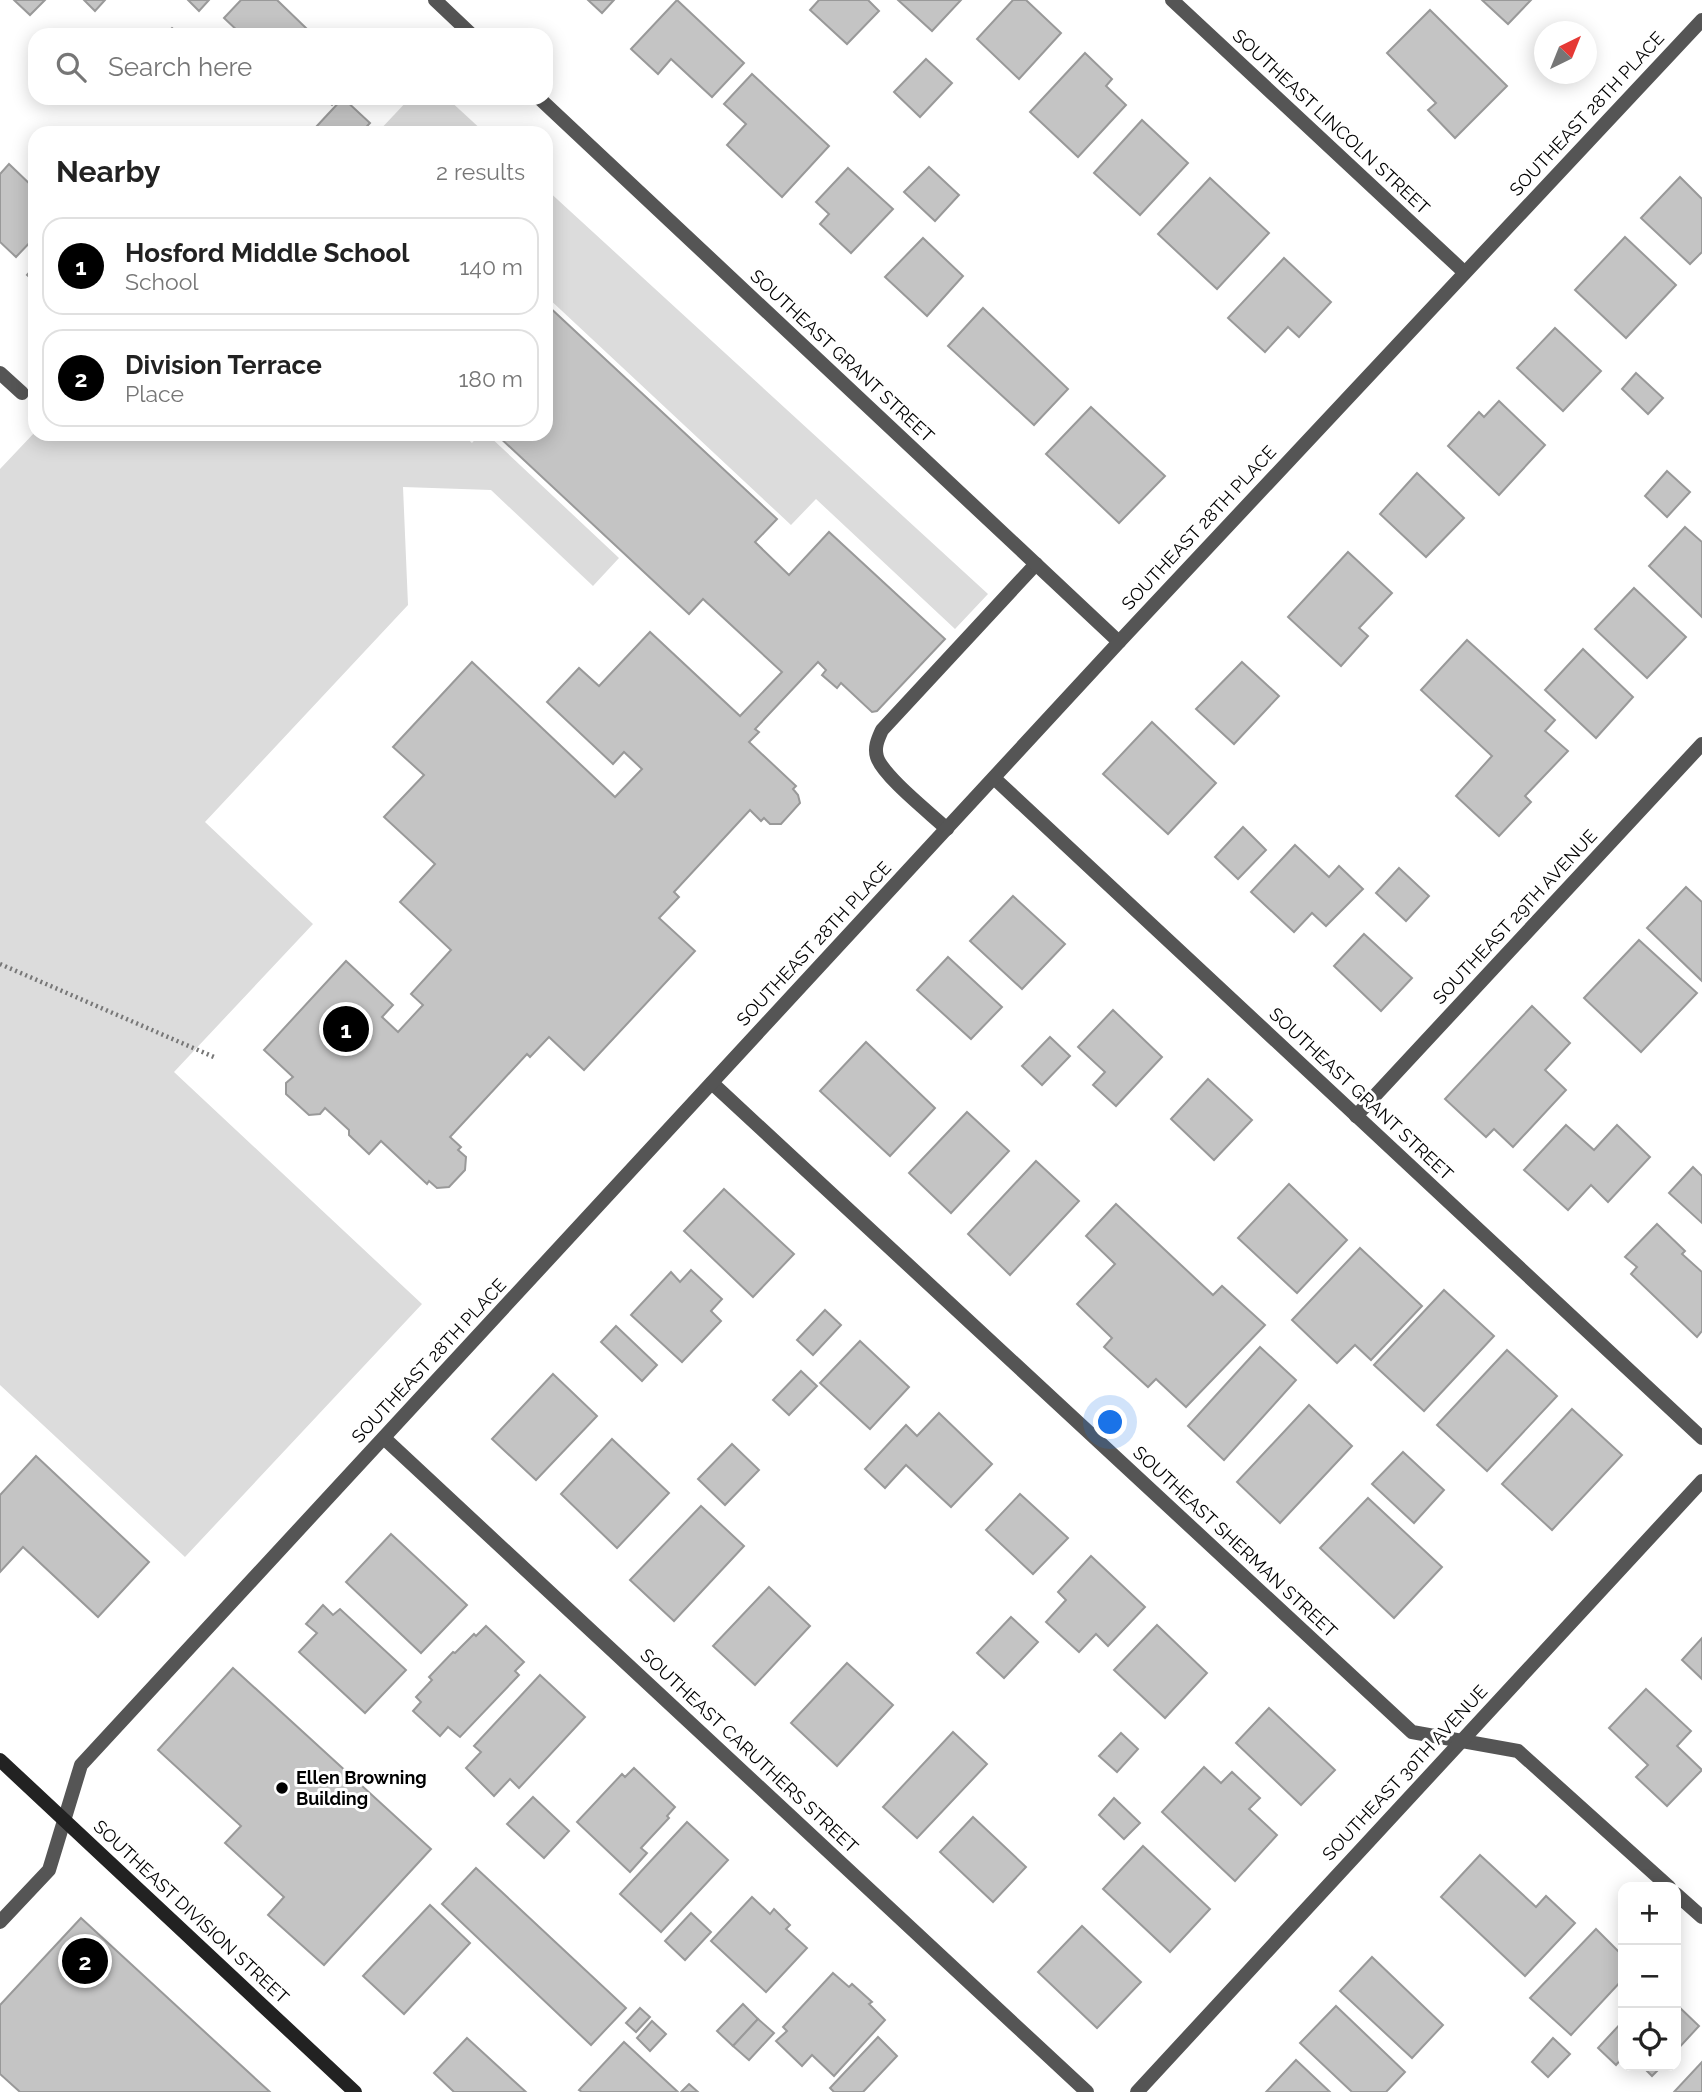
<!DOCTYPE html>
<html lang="en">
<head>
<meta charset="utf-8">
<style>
	:root { --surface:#fff; --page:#f6f6f6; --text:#222; --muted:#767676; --line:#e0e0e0; --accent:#000 }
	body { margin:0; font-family:Raleway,sans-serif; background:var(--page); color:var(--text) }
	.controls { position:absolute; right:21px; bottom:21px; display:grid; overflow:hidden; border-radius:14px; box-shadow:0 4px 18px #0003 }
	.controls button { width:63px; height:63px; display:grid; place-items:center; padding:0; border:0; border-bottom:2px solid var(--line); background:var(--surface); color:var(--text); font:35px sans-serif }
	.compass { position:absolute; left:1534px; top:21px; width:63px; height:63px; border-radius:50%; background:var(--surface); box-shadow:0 4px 18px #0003; rotate:43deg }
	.you { position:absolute; left:1111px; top:1423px; width:24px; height:24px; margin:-18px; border:5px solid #fff; border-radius:50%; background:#1a73e8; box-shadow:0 0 0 10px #1a73e833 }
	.badge { display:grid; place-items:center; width:46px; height:46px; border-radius:50%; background:var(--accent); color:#fff; font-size:23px; font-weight:700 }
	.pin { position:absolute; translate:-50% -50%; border:4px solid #fff; box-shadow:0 2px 7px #0006 }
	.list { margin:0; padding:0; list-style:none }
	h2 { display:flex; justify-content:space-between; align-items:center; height:91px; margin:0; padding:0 28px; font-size:30px }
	h2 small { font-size:23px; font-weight:400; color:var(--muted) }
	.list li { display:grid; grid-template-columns:46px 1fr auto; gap:21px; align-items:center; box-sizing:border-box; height:98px; margin:0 14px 14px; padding:0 14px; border:2px solid var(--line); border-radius:21px }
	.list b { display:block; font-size:26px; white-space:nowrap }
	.list p { margin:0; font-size:23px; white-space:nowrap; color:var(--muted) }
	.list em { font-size:23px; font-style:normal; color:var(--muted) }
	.icon { flex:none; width:38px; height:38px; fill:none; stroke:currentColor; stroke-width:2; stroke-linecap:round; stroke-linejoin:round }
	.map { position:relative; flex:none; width:1702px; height:2092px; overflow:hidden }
	.search { position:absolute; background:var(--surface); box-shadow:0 4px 18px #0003; left:28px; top:28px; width:525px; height:77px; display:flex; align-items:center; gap:18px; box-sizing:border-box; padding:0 24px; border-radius:21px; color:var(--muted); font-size:26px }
	.panel { position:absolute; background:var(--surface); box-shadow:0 4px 18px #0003; left:28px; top:126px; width:525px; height:315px; border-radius:21px }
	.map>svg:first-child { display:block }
	.green { fill:#dcdcdc }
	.building { fill:#c4c4c4; stroke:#999; stroke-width:2 }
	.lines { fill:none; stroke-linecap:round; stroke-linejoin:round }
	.path { stroke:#777; stroke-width:4.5; stroke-dasharray:2 3.5; stroke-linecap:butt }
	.service { stroke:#555; stroke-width:14 }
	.minor { stroke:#555; stroke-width:14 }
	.secondary { stroke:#222; stroke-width:14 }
	.poi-dot { fill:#000; stroke:#fff; stroke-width:2.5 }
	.labels { text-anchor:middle; stroke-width:6; stroke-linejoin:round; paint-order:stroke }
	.street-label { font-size:18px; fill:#000; stroke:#fff }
	.poi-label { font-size:18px; font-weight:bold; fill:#000; stroke:#fff; text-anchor:start }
</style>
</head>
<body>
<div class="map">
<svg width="1702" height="2092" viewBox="0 0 1702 2092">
	<rect width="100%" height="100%" fill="#fff"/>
	<g class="green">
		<polygon points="410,98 447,98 485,133 377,133"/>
		<polygon points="546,189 988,594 955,629 816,499 791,525 546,296"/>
		<polygon points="35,432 35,434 462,434 472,443 480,434 487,434 619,558 593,586 491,490 403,487 408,605 205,822 313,924 174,1072 422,1304 185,1557 0,1385 0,469"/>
	</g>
	<g class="building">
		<polygon points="14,0 45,0 30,15"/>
		<polygon points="84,0 105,0 95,11"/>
		<polygon points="188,0 209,0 199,11"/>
		<polygon points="241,0 277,0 306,28 299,35 242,35 224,18"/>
		<polygon points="588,0 614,0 602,13"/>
		<polygon points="677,0 744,63 712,97 671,59 658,74 631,49"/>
		<polygon points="819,0 868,0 879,11 847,44 810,10"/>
		<polygon points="898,0 961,0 932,31"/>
		<polygon points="1013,0 1026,0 1061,33 1019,79 977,39"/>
		<polygon points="1482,0 1531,0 1508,24"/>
		<polygon points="1430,10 1507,86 1455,138 1428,110 1436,103 1387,53"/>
		<polygon points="172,28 180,35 165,35"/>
		<polygon points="1085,53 1112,79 1106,86 1126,105 1078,157 1030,112"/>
		<polygon points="926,59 952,83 920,117 894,92"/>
		<polygon points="752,74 829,146 782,197 727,145 746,124 724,104"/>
		<polygon points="324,98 339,98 332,105"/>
		<polygon points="343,98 370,123 361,133 322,133 316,127"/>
		<polygon points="1142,120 1188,163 1140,215 1094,173"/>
		<polygon points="9,164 35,189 35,237 16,257 0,242 0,174"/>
		<polygon points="929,167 959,195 935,221 904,192"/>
		<polygon points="848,168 893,209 851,253 820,224 829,214 816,202"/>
		<polygon points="1680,177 1702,199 1702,252 1690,264 1641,218"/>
		<polygon points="1210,178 1269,233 1217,289 1158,234"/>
		<polygon points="1625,237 1676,285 1626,338 1575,290"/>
		<polygon points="923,238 963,276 927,316 885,277"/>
		<polygon points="1284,258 1331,302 1299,337 1288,327 1265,352 1228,318"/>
		<polygon points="35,266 35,282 27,275"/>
		<polygon points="546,304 777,519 755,542 789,575 829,532 945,639 877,711 872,712 841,683 837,688 822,675 826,670 818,662 755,729 759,732 749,742 796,786 793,789 798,795 800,803 781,824 770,824 764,818 761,821 750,810 674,892 679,897 659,918 695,951 584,1070 549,1037 530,1057 527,1054 450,1137 461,1147 458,1150 466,1157 465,1170 449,1187 437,1188 429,1181 427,1184 381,1141 369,1154 349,1135 349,1130 325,1108 320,1114 309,1115 286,1094 286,1083 293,1077 264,1050 346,961 393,1005 382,1017 398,1032 423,1005 411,994 451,950 400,902 435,864 384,817 424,775 393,747 472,662 615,797 642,769 624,752 613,764 547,702 579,668 599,686 650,632 740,716 782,672 703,599 689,614 496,434 546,434"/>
		<polygon points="983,308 1068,389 1034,425 948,346"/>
		<polygon points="1555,328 1601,371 1563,411 1517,368"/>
		<polygon points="1636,373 1663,398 1648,414 1622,389"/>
		<polygon points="1499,401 1545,445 1499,495 1448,446 1479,412 1484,417"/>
		<polygon points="1091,407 1165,476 1119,523 1046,454"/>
		<polygon points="1667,471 1690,492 1667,517 1645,496"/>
		<polygon points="1417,473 1464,518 1426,557 1380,514"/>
		<polygon points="1685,527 1702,542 1702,617 1649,566"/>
		<polygon points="1348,552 1392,593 1359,628 1368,636 1341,666 1288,617"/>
		<polygon points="1634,588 1686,637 1647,678 1595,629"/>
		<polygon points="1467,640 1555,720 1545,731 1568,751 1525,796 1531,802 1499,836 1456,796 1492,756 1421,690"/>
		<polygon points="1583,649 1633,697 1596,738 1545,690"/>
		<polygon points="1242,662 1279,696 1234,744 1196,709"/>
		<polygon points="1152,722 1216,783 1168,834 1103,774"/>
		<polygon points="1243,827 1266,850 1238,879 1215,857"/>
		<polygon points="1295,845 1329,877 1339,866 1363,889 1326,926 1312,913 1294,932 1251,892"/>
		<polygon points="1399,868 1429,896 1406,921 1376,893"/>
		<polygon points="1686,887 1702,902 1702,981 1647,928"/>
		<polygon points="1013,896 1065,944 1022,989 970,941"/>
		<polygon points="1364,934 1412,978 1381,1011 1334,966"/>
		<polygon points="1639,940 1697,993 1641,1052 1584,998"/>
		<polygon points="948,957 1002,1007 971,1039 917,990"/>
		<polygon points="1532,1006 1570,1043 1545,1070 1566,1090 1513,1147 1494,1129 1486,1137 1445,1099"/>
		<polygon points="1113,1010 1162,1057 1116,1106 1093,1085 1105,1072 1078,1047"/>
		<polygon points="1050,1037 1070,1056 1042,1085 1022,1066"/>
		<polygon points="866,1042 935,1108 890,1156 820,1091"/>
		<polygon points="1208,1079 1252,1120 1214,1160 1171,1119"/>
		<polygon points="967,1112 1009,1151 951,1213 909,1173"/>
		<polygon points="1566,1125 1594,1150 1617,1125 1650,1157 1608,1202 1591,1185 1568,1210 1524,1170"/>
		<polygon points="1036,1161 1079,1201 1010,1275 968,1234"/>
		<polygon points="1693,1167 1702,1176 1702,1223 1669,1193"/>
		<polygon points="1289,1184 1347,1240 1297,1293 1238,1238"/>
		<polygon points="724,1189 794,1254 753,1297 684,1231"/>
		<polygon points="1116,1204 1213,1295 1222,1286 1265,1325 1186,1407 1156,1379 1148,1387 1104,1347 1112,1338 1077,1304 1115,1264 1086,1236"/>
		<polygon points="1657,1224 1685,1251 1682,1254 1702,1272 1702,1331 1697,1337 1631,1274 1637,1267 1625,1257"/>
		<polygon points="1360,1248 1422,1306 1371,1360 1355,1345 1337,1363 1292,1320"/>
		<polygon points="691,1270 722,1299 711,1311 721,1321 682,1362 631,1315 671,1272 680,1282"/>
		<polygon points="1444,1290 1494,1336 1424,1411 1374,1365"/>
		<polygon points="825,1310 841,1325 813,1355 797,1340"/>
		<polygon points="616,1326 657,1365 642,1381 601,1342"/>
		<polygon points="860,1341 909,1387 870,1429 820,1383"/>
		<polygon points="1260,1347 1296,1380 1224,1460 1188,1426"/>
		<polygon points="1507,1350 1557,1396 1487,1471 1437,1425"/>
		<polygon points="801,1371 817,1386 789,1415 773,1400"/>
		<polygon points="553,1374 597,1416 536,1480 492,1439"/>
		<polygon points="1309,1405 1352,1446 1280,1523 1237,1482"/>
		<polygon points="1572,1409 1622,1455 1552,1530 1502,1484"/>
		<polygon points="939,1413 992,1464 951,1507 906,1465 885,1488 865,1469 906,1425 917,1436"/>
		<polygon points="612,1439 669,1493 617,1548 561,1494"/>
		<polygon points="732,1444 759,1470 725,1505 698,1479"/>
		<polygon points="1403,1452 1444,1490 1414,1523 1372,1484"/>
		<polygon points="36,1456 149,1562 98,1617 23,1547 0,1572 0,1495"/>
		<polygon points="1020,1494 1068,1538 1033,1574 986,1530"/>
		<polygon points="1368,1498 1442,1567 1394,1618 1320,1548"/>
		<polygon points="701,1506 744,1546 674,1621 630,1580"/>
		<polygon points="391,1534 467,1605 421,1653 346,1582"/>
		<polygon points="1091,1556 1145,1607 1108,1646 1096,1634 1079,1652 1046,1622 1066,1600 1058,1592"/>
		<polygon points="769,1587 810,1626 755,1685 713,1646"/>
		<polygon points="323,1605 333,1615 340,1609 406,1670 365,1713 299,1652 317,1633 306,1624"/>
		<polygon points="1011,1617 1038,1642 1004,1678 977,1653"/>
		<polygon points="1157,1625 1207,1673 1165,1718 1114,1670"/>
		<polygon points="486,1626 524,1662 515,1671 519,1675 460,1737 448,1727 440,1736 413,1711 421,1702 416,1697 432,1680 429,1677 453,1652 455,1653 474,1634 476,1636"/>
		<polygon points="1702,1638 1702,1679 1682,1660"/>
		<polygon points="847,1663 893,1705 837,1766 791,1723"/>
		<polygon points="233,1668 431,1849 324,1965 268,1915 284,1897 225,1843 241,1826 158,1750"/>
		<polygon points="540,1675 585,1717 519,1788 510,1779 494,1796 466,1768 481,1752 474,1746"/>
		<polygon points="1646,1689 1691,1731 1677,1746 1702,1770 1667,1806 1636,1777 1648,1765 1609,1728"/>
		<polygon points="1269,1708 1335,1770 1301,1805 1236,1743"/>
		<polygon points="953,1732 987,1764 917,1838 883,1807"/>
		<polygon points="1121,1733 1138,1749 1117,1772 1099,1756"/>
		<polygon points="1204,1767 1221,1783 1232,1772 1260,1798 1249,1809 1277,1835 1235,1881 1162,1812"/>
		<polygon points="634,1768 675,1807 667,1816 669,1818 641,1848 647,1853 630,1872 577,1822 622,1774 625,1777"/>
		<polygon points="533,1797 569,1831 544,1858 507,1824"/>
		<polygon points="1114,1798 1140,1823 1124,1839 1099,1815"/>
		<polygon points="973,1817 1026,1867 993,1902 940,1852"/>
		<polygon points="687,1822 728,1860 661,1932 620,1894"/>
		<polygon points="1143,1846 1210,1909 1170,1952 1103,1889"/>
		<polygon points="1480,1855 1536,1907 1546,1896 1575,1923 1525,1976 1441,1897"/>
		<polygon points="476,1868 626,2008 591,2045 442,1904"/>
		<polygon points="752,1897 770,1914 774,1909 790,1925 786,1929 807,1948 766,1992 711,1941"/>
		<polygon points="430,1905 470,1943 404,2014 363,1976"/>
		<polygon points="691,1913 711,1932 685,1960 665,1941"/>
		<polygon points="81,1918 270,2092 20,2092 0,2074 0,2005"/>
		<polygon points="1082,1926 1141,1982 1097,2028 1038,1972"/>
		<polygon points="1596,1929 1623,1956 1623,1979 1571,2035 1530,1998"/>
		<polygon points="1372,1957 1443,2025 1412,2058 1340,1991"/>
		<polygon points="833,1973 849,1987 852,1984 872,2002 869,2004 885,2020 834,2076 812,2055 802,2066 776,2041 787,2031 783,2027"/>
		<polygon points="743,2004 758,2019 733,2046 717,2031"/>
		<polygon points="1676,2004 1699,2026 1676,2051"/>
		<polygon points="1336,2006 1405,2072 1386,2092 1352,2092 1300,2043"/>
		<polygon points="640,2008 650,2017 636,2032 626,2023"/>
		<polygon points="758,2019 774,2033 749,2060 733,2046"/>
		<polygon points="652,2021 666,2034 650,2051 637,2038"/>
		<polygon points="1623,2021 1623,2057 1616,2065 1598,2048"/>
		<polygon points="878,2037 897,2056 863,2092 834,2092 830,2088"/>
		<polygon points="467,2038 526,2092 454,2092 434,2073"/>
		<polygon points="1553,2038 1570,2054 1548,2077 1532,2062"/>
		<polygon points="624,2042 678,2092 582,2092 579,2090"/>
		<polygon points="1296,2060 1330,2092 1266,2092"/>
		<polygon points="1702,2062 1702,2092 1674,2092"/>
		<polygon points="1642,2066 1662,2066 1652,2076"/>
		<polygon points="689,2084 698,2092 681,2092"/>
	</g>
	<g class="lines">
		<polyline class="path" points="0,964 214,1057"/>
		<path class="service" d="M947 829C930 813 883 776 877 757 874 747 878 739 882 730L1036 564"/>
		<g class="minor">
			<polyline points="435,0 472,35"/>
			<polyline points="1172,0 1464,272"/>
			<polyline points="539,98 1119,642"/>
			<polyline points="0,373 22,393"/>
			<polyline points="994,778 1702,1438"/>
			<polyline points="712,1083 1412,1732 1518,1751 1669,1887"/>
			<polyline points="1356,1116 1702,744"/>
			<polyline points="384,1438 1087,2092"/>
			<polyline points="1676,1894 1702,1917"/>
			<polyline points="0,1922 49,1870 81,1765 1119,642 1702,20"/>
			<polyline points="1137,2092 1702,1481"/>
		</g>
		<polyline class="secondary" points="0,1760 355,2092"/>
	</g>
	<circle class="poi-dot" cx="282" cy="1788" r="7"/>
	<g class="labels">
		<g class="street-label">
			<text transform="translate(1587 114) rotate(-47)" y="6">SOUTHEAST 28TH PLACE</text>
			<text transform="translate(1331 122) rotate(43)" y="6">SOUTHEAST LINCOLN STREET</text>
			<text transform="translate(842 356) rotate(43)" y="6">SOUTHEAST GRANT STREET</text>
			<text transform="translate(1199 528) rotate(-47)" y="6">SOUTHEAST 28TH PLACE</text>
			<text transform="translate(1515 917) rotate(-47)" y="6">SOUTHEAST 29TH AVENUE</text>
			<text transform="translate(814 944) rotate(-47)" y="6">SOUTHEAST 28TH PLACE</text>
			<text transform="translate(1361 1094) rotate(43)" y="6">SOUTHEAST GRANT STREET</text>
			<text transform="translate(429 1361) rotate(-47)" y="6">SOUTHEAST 28TH PLACE</text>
			<text transform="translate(1235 1542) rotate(43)" y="6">SOUTHEAST SHERMAN STREET</text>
			<text transform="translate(749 1751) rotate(43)" y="6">SOUTHEAST CARUTHERS STREET</text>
			<text transform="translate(1405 1773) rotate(-47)" y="6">SOUTHEAST 30TH AVENUE</text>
			<text transform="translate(191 1912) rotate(43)" y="6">SOUTHEAST DIVISION STREET</text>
		</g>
		<g class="poi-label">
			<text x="296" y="1784">Ellen Browning<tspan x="296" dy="21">Building</tspan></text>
		</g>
	</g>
</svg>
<div class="controls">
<button>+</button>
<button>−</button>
<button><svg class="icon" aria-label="locate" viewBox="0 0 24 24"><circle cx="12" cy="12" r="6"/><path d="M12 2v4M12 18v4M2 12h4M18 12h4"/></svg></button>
</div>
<svg class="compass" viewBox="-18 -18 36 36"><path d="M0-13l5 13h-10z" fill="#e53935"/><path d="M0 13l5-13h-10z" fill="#767676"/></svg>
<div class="you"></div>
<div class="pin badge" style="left:346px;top:1029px">1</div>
<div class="pin badge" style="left:85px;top:1961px">2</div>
<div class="search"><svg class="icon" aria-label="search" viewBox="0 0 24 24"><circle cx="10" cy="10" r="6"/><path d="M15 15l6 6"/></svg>Search here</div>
<section class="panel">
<h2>Nearby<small>2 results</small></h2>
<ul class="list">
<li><span class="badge">1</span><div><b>Hosford Middle School</b><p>School</p></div><em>140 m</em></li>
<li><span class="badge">2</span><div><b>Division Terrace</b><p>Place</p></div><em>180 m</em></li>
</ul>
</section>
</div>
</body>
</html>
